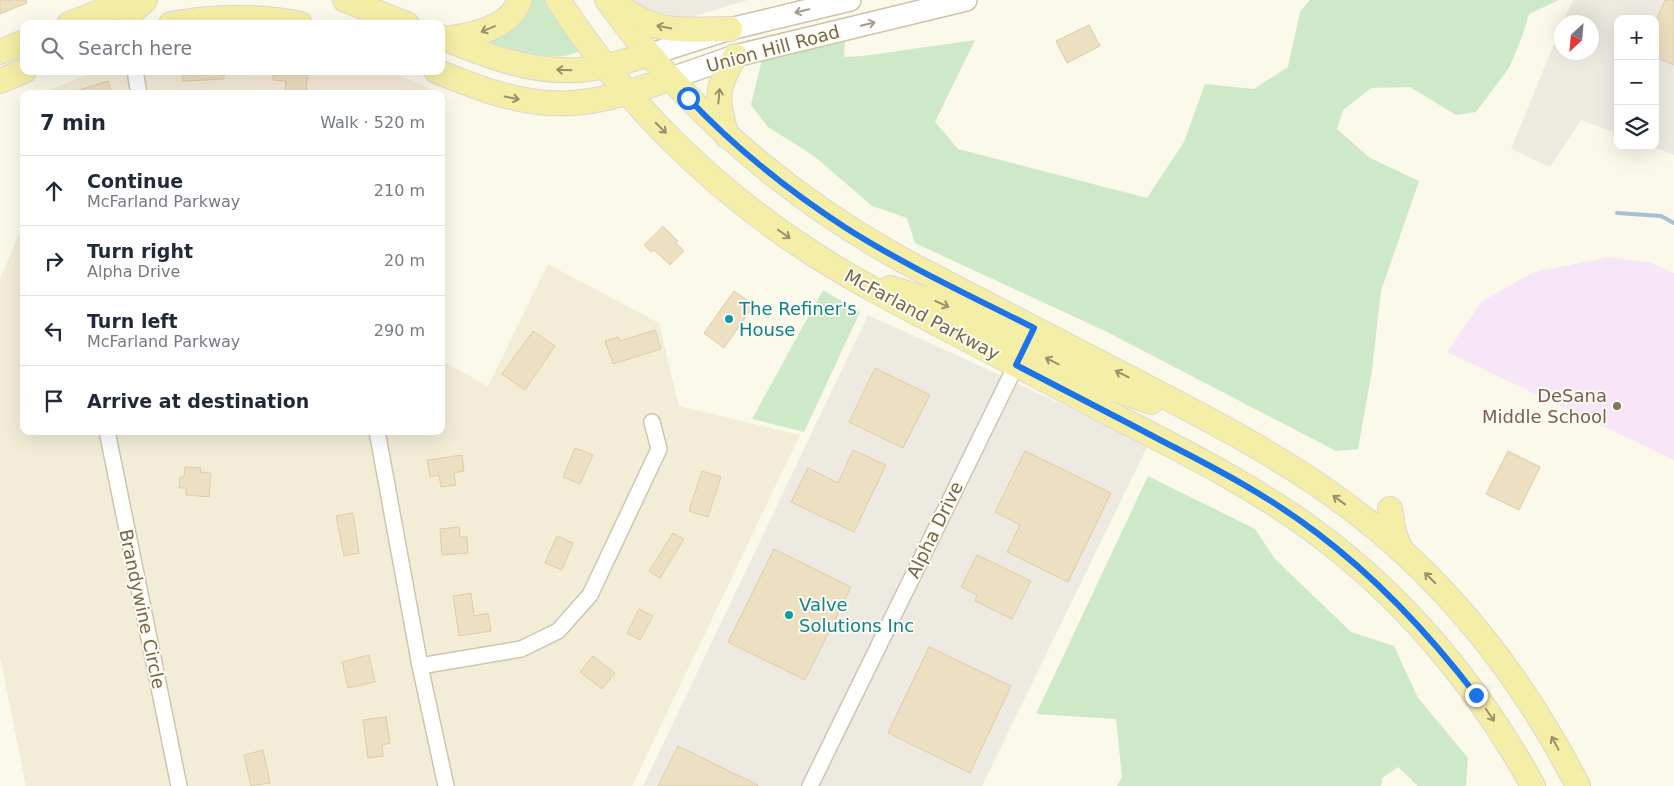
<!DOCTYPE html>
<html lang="en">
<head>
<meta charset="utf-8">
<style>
	:root { --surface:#fff; --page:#f6f6f7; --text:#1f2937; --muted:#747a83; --line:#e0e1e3 }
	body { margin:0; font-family:"DejaVu Sans",sans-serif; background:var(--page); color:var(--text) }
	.controls { position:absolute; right:15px; top:15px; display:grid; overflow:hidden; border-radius:10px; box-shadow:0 5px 20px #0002 }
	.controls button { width:45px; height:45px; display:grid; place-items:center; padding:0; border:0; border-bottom:1px solid var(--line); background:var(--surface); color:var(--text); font:25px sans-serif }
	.compass { position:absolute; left:1554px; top:15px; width:45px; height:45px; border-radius:50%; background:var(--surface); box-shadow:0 5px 20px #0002; rotate:206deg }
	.stop { position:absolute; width:15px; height:15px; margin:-11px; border:4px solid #1a73e8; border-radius:50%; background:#fff }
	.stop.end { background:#1a73e8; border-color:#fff; box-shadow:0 1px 5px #0008 }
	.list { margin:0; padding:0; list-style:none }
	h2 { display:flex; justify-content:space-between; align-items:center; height:65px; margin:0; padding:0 20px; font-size:21px }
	h2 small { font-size:16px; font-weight:400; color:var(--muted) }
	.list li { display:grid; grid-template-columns:32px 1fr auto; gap:15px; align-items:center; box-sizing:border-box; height:70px; padding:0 20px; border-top:1px solid var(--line) }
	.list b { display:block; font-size:19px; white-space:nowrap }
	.list p { margin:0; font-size:16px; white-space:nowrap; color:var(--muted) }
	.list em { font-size:16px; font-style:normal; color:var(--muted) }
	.icon { flex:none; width:28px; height:28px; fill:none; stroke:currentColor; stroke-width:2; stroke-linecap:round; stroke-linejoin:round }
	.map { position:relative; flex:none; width:1674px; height:786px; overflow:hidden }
	.search { position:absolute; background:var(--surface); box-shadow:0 5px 20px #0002; left:20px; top:20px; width:425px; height:55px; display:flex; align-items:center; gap:12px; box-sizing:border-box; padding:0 18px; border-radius:10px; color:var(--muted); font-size:19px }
	.panel { position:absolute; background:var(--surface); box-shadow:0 5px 20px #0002; left:20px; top:90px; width:425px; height:345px; border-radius:10px }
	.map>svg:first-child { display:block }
	.residential { fill:#f3edd8 }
	.commercial { fill:#f8ecdb }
	.industrial { fill:#edeae2 }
	.education { fill:#f6e6f8 }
	.green { fill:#cde9c8 }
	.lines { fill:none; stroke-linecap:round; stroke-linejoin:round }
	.stream { stroke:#a6c1d5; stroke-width:4 }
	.building { fill:#eddfc1; stroke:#e1cca4 }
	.street-casing { stroke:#cdc5b0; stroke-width:18 }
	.secondary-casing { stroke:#cec4ab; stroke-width:24 }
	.primary-casing { stroke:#dbd7d1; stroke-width:26 }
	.street { stroke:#fff; stroke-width:15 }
	.secondary { stroke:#fff; stroke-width:21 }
	.primary { stroke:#f5eea7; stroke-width:24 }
	.oneway { stroke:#a59c8c }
	.oneway2 { stroke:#9b9069 }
	.route { stroke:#1a73e8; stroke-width:6 }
	.culture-dot { fill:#0f9aa8; stroke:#fefcf0; stroke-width:2 }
	.education-dot { fill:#8d6e63; stroke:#fefcf0; stroke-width:2 }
	.labels { text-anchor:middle; stroke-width:4; stroke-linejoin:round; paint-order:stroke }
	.street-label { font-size:18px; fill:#75674e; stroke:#fefcf0 }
	.culture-label { font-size:18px; fill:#0d838f; stroke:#fefcf0; text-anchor:start }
	.education-label { font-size:18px; fill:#785e54; stroke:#fefcf0; text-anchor:end }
</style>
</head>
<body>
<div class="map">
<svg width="1674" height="786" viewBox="0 0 1674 786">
	<rect width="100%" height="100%" fill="#fbf9ea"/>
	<g class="residential">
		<polygon points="98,71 246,71 250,94 39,94"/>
		<polygon points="24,223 24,431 441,431 441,360 488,386 548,264 659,323 679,406 800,435 632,786 26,786 0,657 0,278"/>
	</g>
	<polygon class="commercial" points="246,71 389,71 433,90 431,94 250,94"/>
	<g class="industrial">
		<polygon points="630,0 748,0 688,18 655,17"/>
		<polygon points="1573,0 1674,0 1674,155 1651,146 1655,146 1655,19 1618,19 1618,134 1581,120 1550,167 1511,149 1561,27 1562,52 1592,52 1592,22 1563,22"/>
		<polygon points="868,315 976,364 1148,445 982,786 643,786"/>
	</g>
	<polygon class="education" points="1610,257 1651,263 1674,273 1674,460 1447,352 1481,302 1534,272"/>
	<g class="green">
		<path d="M527 0H545L579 51C559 64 513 51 491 44L487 42Z"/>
		<polygon points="1310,0 1559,0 1529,14 1522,37 1509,68 1476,112 1456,115 1410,87 1371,88 1343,110 1337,129 1370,158 1419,181 1381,291 1372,370 1358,449 1336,451 1105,331 915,243 907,218 872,206 814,156 768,127 751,105 762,59 845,39 844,57 863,56 975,40 935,122 958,149 1147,198 1184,142 1205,84 1254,89 1288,67 1300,12"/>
		<polygon points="823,290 860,312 804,432 752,419"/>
		<polygon points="1148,476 1255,529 1275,559 1351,632 1394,646 1418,698 1468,758 1466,786 1418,786 1398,767 1382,778 1381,786 1117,786 1122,777 1116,719 1036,714"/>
	</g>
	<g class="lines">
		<polyline class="stream" points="1617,213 1661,216 1674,223"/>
	</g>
	<g class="building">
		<polygon points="0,0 26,0 27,3 0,14"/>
		<polygon points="1665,0 1674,0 1674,65 1655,57 1655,24"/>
		<polygon points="1089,25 1100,46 1067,63 1056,41"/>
		<polygon points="182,71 224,71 224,79 183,81"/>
		<polygon points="273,71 308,71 306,94 285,94 286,81 273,80"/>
		<polygon points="108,81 112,94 70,94 70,93"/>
		<polygon points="663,226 678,241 676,243 684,251 670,265 654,250 651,252 644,245"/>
		<polygon points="734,291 754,305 724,348 704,333"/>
		<polygon points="655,330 661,349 613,364 605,341 618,337 620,341"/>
		<polygon points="533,331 555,346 525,390 502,374"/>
		<polygon points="875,368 930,395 903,448 849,422"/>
		<polygon points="575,448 593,455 580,484 563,477"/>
		<polygon points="853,450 886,465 854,532 791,502 808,468 838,483"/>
		<polygon points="1025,451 1111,493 1068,582 1007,552 1020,525 995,512"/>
		<polygon points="1508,451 1540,467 1519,510 1486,494"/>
		<polygon points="462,455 464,471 454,473 456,485 441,487 439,475 430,477 427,460"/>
		<polygon points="185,467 201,468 200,472 211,473 209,497 186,495 186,488 179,488 180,477 184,477"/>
		<polygon points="702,471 721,477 708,517 689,511"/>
		<polygon points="353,513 359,553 344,556 336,516"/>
		<polygon points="459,527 460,537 467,537 468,553 442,555 440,529"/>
		<polygon points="673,533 684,539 660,578 649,571"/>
		<polygon points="557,536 573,543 562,570 545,563"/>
		<polygon points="774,549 851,587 805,680 728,642"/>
		<polygon points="977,555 1031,581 1012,619 975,601 977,595 961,587"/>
		<polygon points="471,593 474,616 488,613 491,631 459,636 453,596"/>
		<polygon points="639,609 653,616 640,640 627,633"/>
		<polygon points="929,647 1011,686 970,773 888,733"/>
		<polygon points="369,655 375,682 348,688 342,662"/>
		<polygon points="593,656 615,673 602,689 580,672"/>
		<polygon points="386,717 390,743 382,745 383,756 368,758 363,720"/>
		<polygon points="678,746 758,785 757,786 658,786"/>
		<polygon points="263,750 270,783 251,786 244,755"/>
	</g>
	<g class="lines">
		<g class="street-casing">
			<g id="street">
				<polyline points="135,71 139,94"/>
				<polyline points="107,431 179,786"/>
				<polyline points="377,431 420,666 446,786"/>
				<polyline points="420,666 521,649 558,631 590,595 659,449 652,422"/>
				<polyline points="810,786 1020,357"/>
			</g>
		</g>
		<g class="secondary-casing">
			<g id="secondary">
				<polyline points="648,55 730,29 850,0"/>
				<polyline points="669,79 735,56 966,0"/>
			</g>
		</g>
		<g class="primary-casing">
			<g id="primary">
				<polyline points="345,0 407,24"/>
				<path d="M558 0C624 102 713 190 815 255 857 282 900 304 944 327 995 354 1046 380 1097 407 1171 445 1246 481 1314 531 1405 598 1479 687 1533 786"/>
				<path d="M607 0C687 111 786 196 906 262 984 302 1061 343 1139 383 1222 426 1305 469 1377 529 1462 600 1528 688 1578 786"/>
				<path d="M613 3C629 13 647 25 667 28 684 31 712 29 730 29"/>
				<polyline points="69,24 131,0"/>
				<polyline points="127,24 131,13 145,0"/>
				<path d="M171 24C215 16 257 15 300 24"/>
				<path d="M441 37C485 55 530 73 577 70 602 69 625 61 648 55"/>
				<path d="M446 39C473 35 509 29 520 0"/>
				<polyline points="0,52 24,42"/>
				<path d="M436 71C473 86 510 101 550 103 591 106 631 92 669 79"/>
				<polyline points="0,81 24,71"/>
				<path d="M727 136C716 101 715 88 735 56"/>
				<polyline points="890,288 939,303 1094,382 1151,402"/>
				<polyline points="1390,509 1394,533 1401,550"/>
			</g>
		</g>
		<use href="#street" class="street"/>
		<use href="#secondary" class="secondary"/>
		<use href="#primary" class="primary"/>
	</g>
	<defs><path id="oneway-shaft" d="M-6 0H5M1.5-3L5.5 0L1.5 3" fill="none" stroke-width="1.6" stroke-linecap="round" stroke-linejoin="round" transform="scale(1.25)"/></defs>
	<g class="oneway">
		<use href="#oneway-shaft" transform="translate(802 11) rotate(166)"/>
		<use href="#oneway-shaft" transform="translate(868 24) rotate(-14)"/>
	</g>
	<g class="oneway2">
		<use href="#oneway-shaft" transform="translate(664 27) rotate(-169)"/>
		<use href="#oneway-shaft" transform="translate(488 29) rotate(157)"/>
		<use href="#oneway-shaft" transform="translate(564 70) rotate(-178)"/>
		<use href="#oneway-shaft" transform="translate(719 96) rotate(-85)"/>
		<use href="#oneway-shaft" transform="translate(512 98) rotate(12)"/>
		<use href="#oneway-shaft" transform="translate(661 128) rotate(45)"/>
		<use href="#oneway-shaft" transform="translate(784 234) rotate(35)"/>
		<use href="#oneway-shaft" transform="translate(942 304) rotate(24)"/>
		<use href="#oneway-shaft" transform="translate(1052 361) rotate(-153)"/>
		<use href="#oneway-shaft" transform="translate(1122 374) rotate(-153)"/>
		<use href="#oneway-shaft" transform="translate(1339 500) rotate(-144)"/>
		<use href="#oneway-shaft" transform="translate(1430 578) rotate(-135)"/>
		<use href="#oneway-shaft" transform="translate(1490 715) rotate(56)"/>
		<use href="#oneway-shaft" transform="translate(1555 743) rotate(-118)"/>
	</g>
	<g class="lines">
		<path class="route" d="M688 98C734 147 789 191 846 228 906 266 971 296 1034 328L1016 365C1066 391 1115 416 1164 442 1217 469 1270 497 1317 533 1378 579 1429 634 1476 695"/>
	</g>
	<g class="culture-dot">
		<circle cx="729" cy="319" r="5"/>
		<circle cx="789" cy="615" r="5"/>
	</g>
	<circle class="education-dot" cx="1617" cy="406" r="5"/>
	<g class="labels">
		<g class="street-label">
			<text transform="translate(773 49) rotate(-15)" y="6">Union Hill Road</text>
			<text transform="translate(922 315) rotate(28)" y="6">McFarland Parkway</text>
			<text transform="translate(935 530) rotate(-64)" y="6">Alpha Drive</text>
			<text transform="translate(142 609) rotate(78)" y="6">Brandywine Circle</text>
		</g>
		<g class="culture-label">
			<text x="739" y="315">The Refiner's<tspan x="739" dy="21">House</tspan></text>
			<text x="799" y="611">Valve<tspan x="799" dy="21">Solutions Inc</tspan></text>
		</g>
		<g class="education-label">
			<text x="1607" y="402">DeSana<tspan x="1607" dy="21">Middle School</tspan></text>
		</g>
	</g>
</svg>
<div class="controls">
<button>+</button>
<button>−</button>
<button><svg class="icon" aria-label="layers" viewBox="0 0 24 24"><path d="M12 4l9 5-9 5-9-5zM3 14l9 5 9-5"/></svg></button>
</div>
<svg class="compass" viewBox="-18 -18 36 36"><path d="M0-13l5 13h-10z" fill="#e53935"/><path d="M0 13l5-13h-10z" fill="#747a83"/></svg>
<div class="stop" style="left:688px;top:98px"></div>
<div class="stop end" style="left:1476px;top:695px"></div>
<div class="search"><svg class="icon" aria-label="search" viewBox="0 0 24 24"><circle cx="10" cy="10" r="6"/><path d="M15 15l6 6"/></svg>Search here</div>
<section class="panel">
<h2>7 min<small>Walk · 520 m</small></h2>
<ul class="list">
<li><svg class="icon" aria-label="ahead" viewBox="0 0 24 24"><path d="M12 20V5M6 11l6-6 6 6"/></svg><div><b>Continue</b><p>McFarland Parkway</p></div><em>210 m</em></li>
<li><svg class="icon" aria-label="right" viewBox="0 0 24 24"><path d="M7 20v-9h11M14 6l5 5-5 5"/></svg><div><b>Turn right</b><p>Alpha Drive</p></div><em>20 m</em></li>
<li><svg class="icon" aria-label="left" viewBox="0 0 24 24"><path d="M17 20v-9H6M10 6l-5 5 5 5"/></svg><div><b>Turn left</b><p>McFarland Parkway</p></div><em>290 m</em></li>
<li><svg class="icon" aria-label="arrive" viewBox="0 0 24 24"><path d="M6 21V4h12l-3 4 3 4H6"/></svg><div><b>Arrive at destination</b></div></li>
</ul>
</section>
</div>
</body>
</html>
